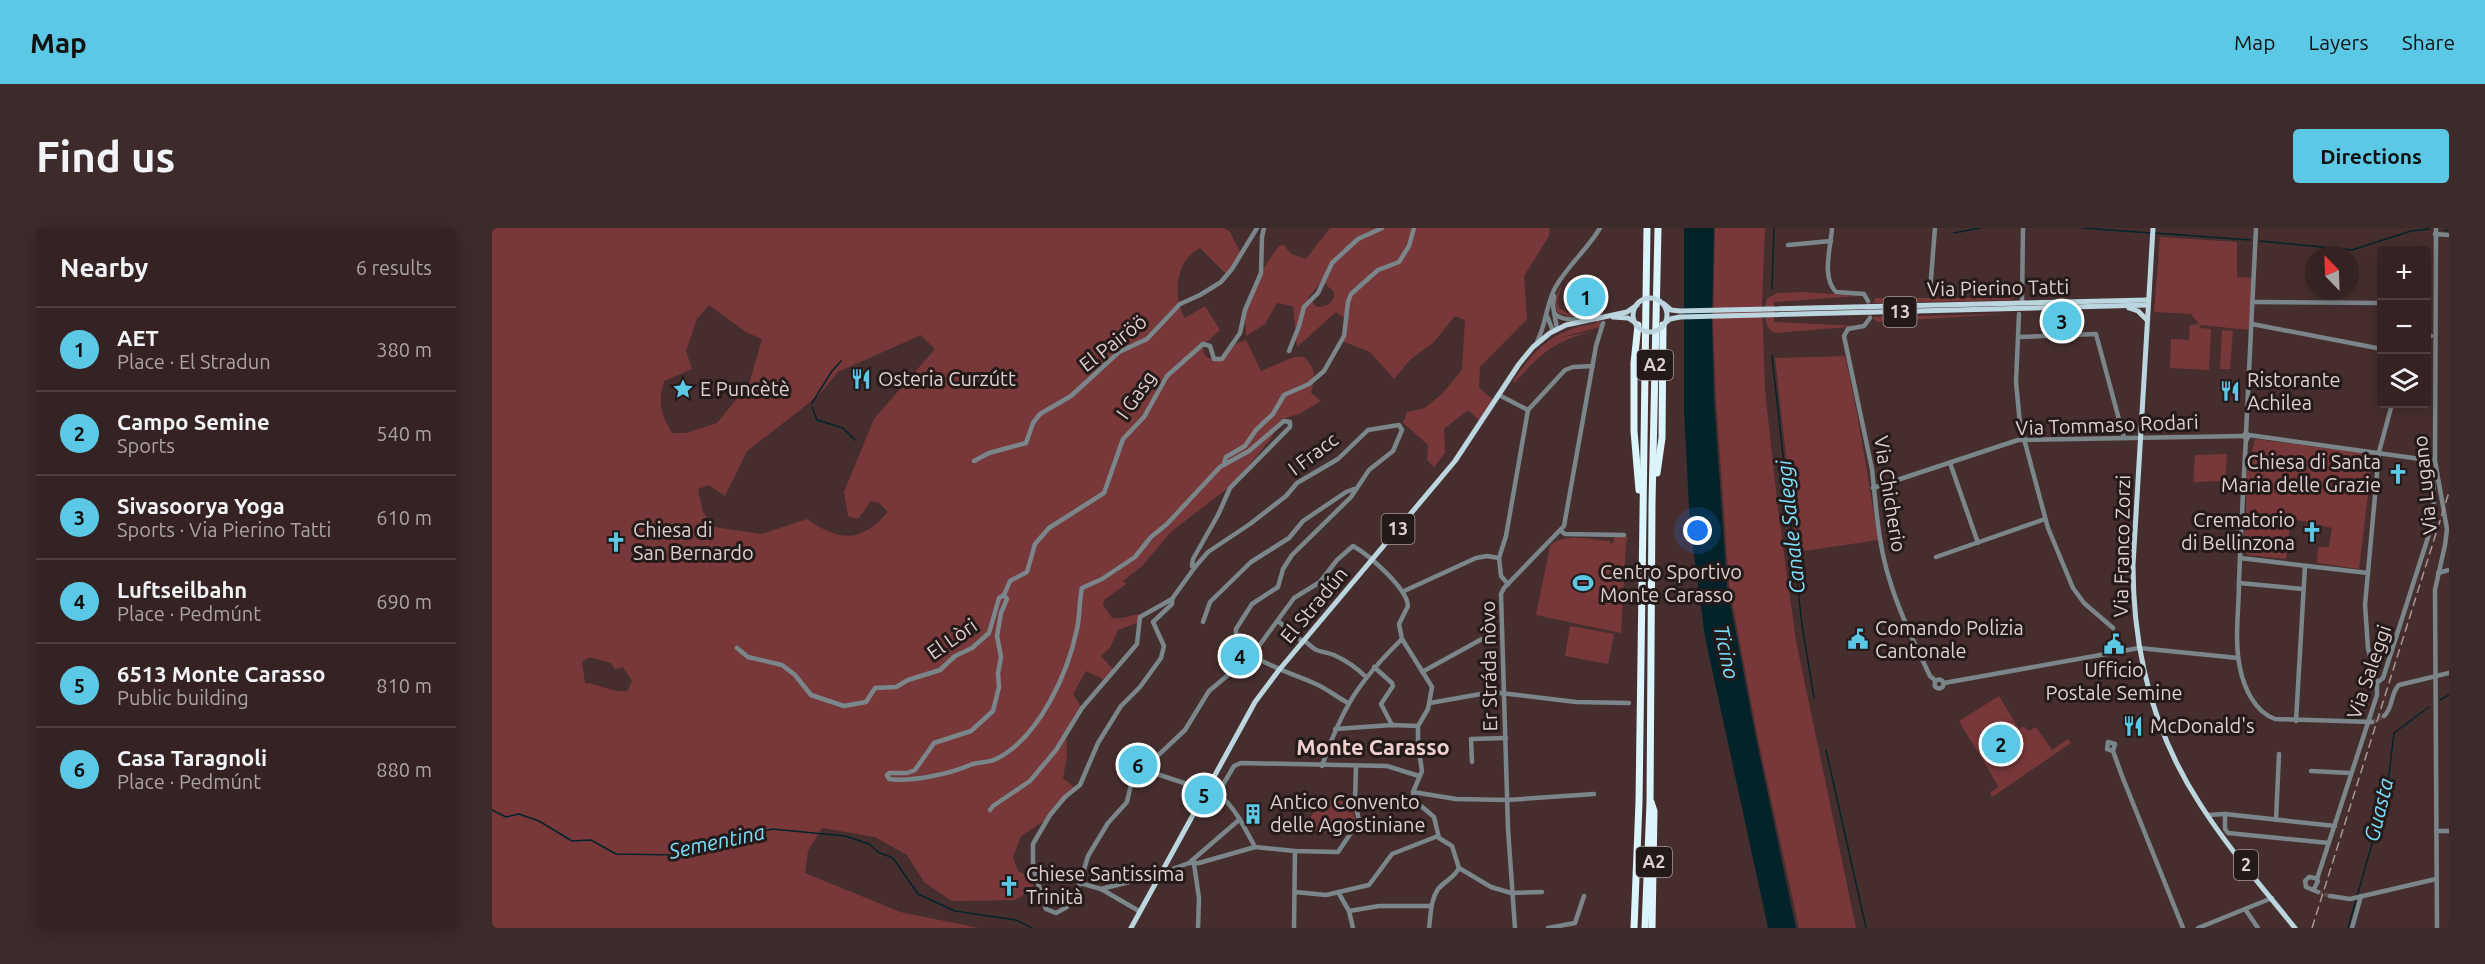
<!DOCTYPE html>
<html lang="en">
<head>
<meta charset="utf-8">
<style>
	:root { --surface:#352222; --page:#3d2a2a; --text:#f1f3f6; --muted:#aaa4a5; --line:#4f3f40; --accent:#5bc8e6 }
	body { margin:0; font-family:Ubuntu,sans-serif; background:var(--page); color:var(--text) }
	.controls { position:absolute; right:18px; top:18px; display:grid; overflow:hidden; border-radius:6px; box-shadow:0 3px 15px #0003 }
	.controls button { width:54px; height:54px; display:grid; place-items:center; padding:0; border:0; border-bottom:2px solid var(--line); background:var(--surface); color:var(--text); font:30px sans-serif }
	.compass { position:absolute; left:1813px; top:18px; width:54px; height:54px; border-radius:50%; background:var(--surface); box-shadow:0 3px 15px #0003; rotate:337deg }
	.you { position:absolute; left:1206px; top:303px; width:21px; height:21px; margin:-15px; border:4px solid #fff; border-radius:50%; background:#1a73e8; box-shadow:0 0 0 9px #1a73e833 }
	.badge { display:grid; place-items:center; width:39px; height:39px; border-radius:50%; background:var(--accent); color:#111; font-size:20px; font-weight:700 }
	.pin { position:absolute; translate:-50% -50%; border:3px solid #fff; box-shadow:0 2px 6px #0006 }
	.list { margin:0; padding:0; list-style:none }
	h2 { display:flex; justify-content:space-between; align-items:center; height:78px; margin:0; padding:0 24px; font-size:26px }
	h2 small { font-size:20px; font-weight:400; color:var(--muted) }
	.list li { display:grid; grid-template-columns:39px 1fr auto; gap:18px; align-items:center; box-sizing:border-box; height:84px; padding:0 24px; border-top:2px solid var(--line) }
	.list b { display:block; font-size:22px; white-space:nowrap }
	.list p { margin:0; font-size:20px; white-space:nowrap; color:var(--muted) }
	.list em { font-size:20px; font-style:normal; color:var(--muted) }
	.icon { flex:none; width:33px; height:33px; fill:none; stroke:currentColor; stroke-width:2; stroke-linecap:round; stroke-linejoin:round }
	.map { position:relative; flex:none; width:1957px; height:700px; overflow:hidden; border-radius:6px }
	header { display:flex; align-items:center; gap:36px; box-sizing:border-box; height:84px; padding:0 30px; background:var(--accent); color:#111 }
	header strong { font-size:28px }
	nav { display:flex; gap:33px; margin-inline-start:auto; font-size:21px }
	.intro { display:flex; align-items:center; justify-content:space-between; box-sizing:border-box; height:144px; padding:0 36px }
	h1 { margin:0; font-size:42px }
	.button { padding:15px 27px; border-radius:6px; background:var(--accent); color:#111; font-size:21px; font-weight:700 }
	main { display:flex; gap:36px; padding:0 36px }
	aside { flex:1; background:var(--surface); border-radius:6px; box-shadow:0 3px 15px #0003 }
	.map>svg:first-child { display:block }
	.green { fill:#78383a; fill-rule:evenodd }
	.water { fill:#03232b }
	.lines { fill:none; stroke-linecap:round; stroke-linejoin:round }
	.stream { stroke:#03232b; stroke-width:1.5 }
	.minor-tunnel { stroke:#5e4646; stroke-width:4.5; stroke-dasharray:4.5 2; stroke-linecap:butt }
	.minor { stroke:#7a868a; stroke-width:4.5 }
	.major { stroke:#bcd6df; stroke-width:5 }
	.highway { stroke:#dcf5fd; stroke-width:7 }
	.rail { stroke:#a89595; stroke-width:1.5; stroke-dasharray:9 4.5; stroke-linecap:butt }
	.major-bridge { stroke:#bcd6df; stroke-width:5 }
	.labels { text-anchor:middle; stroke-width:6; stroke-linejoin:round; paint-order:stroke }
	.shield { fill:#251a1a; stroke:#a79999; stroke-width:1.5 }
	.shield-label { font-size:18px; font-weight:bold; fill:#dfcfcf }
	.street-label { font-size:20px; fill:#dfcfcf; stroke:#251a1a }
	.poi-label { font-size:20px; fill:#dfcfcf; stroke:#251a1a; text-anchor:start }
	.water-label { font-size:21px; font-style:italic; fill:#7be0fd; stroke:#251a1a }
	.quarter-label { font-size:22px; font-weight:bold; fill:#f0d0cf; stroke:#251a1a }
</style>
</head>
<body>
<header>
<strong>Map</strong>
<nav><a>Map</a><a>Layers</a><a>Share</a></nav>
</header>
<div class="intro"><h1>Find us</h1><a class="button">Directions</a></div>
<main>
<aside>
<h2>Nearby<small>6 results</small></h2>
<ul class="list">
<li><span class="badge">1</span><div><b>AET</b><p>Place · El Stradun</p></div><em>380 m</em></li>
<li><span class="badge">2</span><div><b>Campo Semine</b><p>Sports</p></div><em>540 m</em></li>
<li><span class="badge">3</span><div><b>Sivasoorya Yoga</b><p>Sports · Via Pierino Tatti</p></div><em>610 m</em></li>
<li><span class="badge">4</span><div><b>Luftseilbahn</b><p>Place · Pedmúnt</p></div><em>690 m</em></li>
<li><span class="badge">5</span><div><b>6513 Monte Carasso</b><p>Public building</p></div><em>810 m</em></li>
<li><span class="badge">6</span><div><b>Casa Taragnoli</b><p>Place · Pedmúnt</p></div><em>880 m</em></li>
</ul>
</aside>
<div class="map">
<svg width="1957" height="700" viewBox="0 0 1957 700">
	<rect width="100%" height="100%" fill="#472e2e"/>
	<g class="green">
		<path d="M0 0H732L738 4 749 26 735 47 708 20C683 32 680 69 693 90L713 78 728 102 710 118C714 132 714 129 726 132L740 117 754 112 769 143 802 129H812C825 142 823 148 819 165L829 173 807 186 790 191 778 212 740 257 680 303 650 338 631 353 634 356 612 372 611 377 620 390C631 392 639 386 651 386L647 394 626 402 618 420 609 428 622 442 613 452 594 443 581 466 590 480 574 503 575 528 571 550 584 561 555 591 529 608 521 629 526 643 544 652 538 663 523 672 460 673 432 654 415 627 383 609 330 600 316 623 313 645 408 684 487 700H0ZM217 77 254 104 270 111 257 156 225 195 194 205H180C168 185 166 175 172 153L200 141 194 123 205 91ZM429 107 443 121 382 191 352 264 356 288 366 291 379 273 387 275 396 284C369 315 348 314 315 291L270 306 222 299 211 284 206 261 217 257 233 268 255 223 326 168 346 144ZM97 429 119 435 123 441 131 439 140 453 135 463C120 465 108 456 93 455L90 434Z"/>
		<path d="M838 0H1058L1057 8 1032 48 1035 91 988 139 987 160 1003 173 990 195 976 182 952 201 953 225 942 239 935 232 936 217 911 195 915 184 933 180 950 166 970 142 973 92 963 88 942 114 918 132 902 151 878 124 850 113 853 91 844 84 805 119 801 78 785 75 773 96 754 108C754 100 752 91 753 83 756 65 775 33 787 18L792 17 799 26 814 31ZM830 53 842 64C843 74 835 79 825 79L816 70Z"/>
		<polygon points="1223,0 1273,0 1270,75 1273,162 1286,281 1304,413 1364,700 1307,700 1266,511 1237,357 1224,171 1221,96"/>
		<polygon points="1668,9 1745,14 1745,49 1761,50 1758,102 1708,97 1708,100 1719,101 1717,142 1678,140 1679,111 1697,112 1698,97 1707,96 1699,86 1662,84"/>
		<polygon points="1526,52 1525,67 1518,72 1381,75 1384,70 1516,70 1521,67"/>
		<path d="M1070 55 1065 74 1067 80 1076 85 1107 81 1109 83 1108 99 1066 110 1104 103C1066 110 1048 126 1023 154L1021 153C1044 119 1062 102 1104 95V84L1077 89 1065 84 1063 71Z"/>
		<path d="M1313 64 1366 68 1282 74V94L1368 98 1283 105C1271 100 1271 81 1275 70L1286 65Z"/>
		<polygon points="1514,86 1385,94 1381,90 1381,89"/>
		<polygon points="1730,102 1741,103 1738,141 1728,141"/>
		<path d="M1353 128C1367 189 1376 249 1386 312L1305 324 1283 130Z"/>
		<polygon points="1763,211 1881,226 1867,341 1825,335 1826,319 1837,319 1840,300 1812,293 1754,287 1754,249"/>
		<polygon points="1735,226 1733,251 1728,253 1701,254 1703,227"/>
		<polygon points="1755,290 1784,293 1798,298 1794,331 1756,327 1753,324 1752,295"/>
		<path d="M1122 309H1136L1134 315 1129 405 1044 387 1058 318C1071 304 1101 312 1118 313V315H1121Z"/>
		<polygon points="1078,398 1122,406 1116,436 1073,428"/>
		<polygon points="1507,468 1527,501 1532,498 1536,503 1544,499 1560,522 1576,511 1579,515 1500,569 1498,565 1506,559 1505,556 1467,493"/>
		<polygon points="827,571 858,574 864,594 855,606 813,603"/>
	</g>
	<polygon class="water" points="1192,0 1222,0 1220,95 1222,171 1235,358 1264,510 1304,700 1276,700 1213,409 1198,297 1192,183"/>
	<g class="lines">
		<g class="stream">
			<polyline points="1590,0 1659,5"/>
			<polyline points="1952,2 1957,3"/>
			<polyline points="1462,5 1488,0"/>
			<polyline points="1663,5 1758,12"/>
			<polyline points="1768,13 1860,22 1919,3 1937,1"/>
			<polyline points="1280,61 1282,0"/>
			<polyline points="1280,128 1310,397 1322,470"/>
			<polyline points="320,175 340,143 349,133"/>
			<polyline points="320,179 325,192 351,200 363,212"/>
			<polyline points="1948,472 1957,467"/>
			<polyline points="1334,522 1374,700"/>
			<polyline points="0,582 14,589 27,586 47,593 80,613 99,612 124,626 184,627 280,601 353,608 377,616 386,624 401,630 426,666 463,683 524,692 540,700"/>
			<polyline points="1856,700 1895,563 1902,505 1937,479"/>
		</g>
		<g class="minor-tunnel">
			<polyline points="1376,73 1378,90"/>
			<polyline points="1880,494 1892,488"/>
			<polyline points="1826,664 1838,668"/>
		</g>
		<g class="minor">
			<path d="M1340 0C1339 19 1329 49 1344 64L1372 66 1376 73"/>
			<polyline points="1944,0 1943,233 1955,301 1953,317 1943,362 1945,700"/>
			<polyline points="1943,6 1957,7"/>
			<polyline points="1296,17 1339,13"/>
			<polyline points="1438,63 1443,0"/>
			<polyline points="1062,68 1061,78 1065,101"/>
			<polyline points="1530,74 1531,0"/>
			<polyline points="1760,74 1890,75"/>
			<path d="M1062 85C1072 95 1086 90 1099 90"/>
			<polyline points="1527,86 1524,154 1528,196 1556,300 1581,360 1592,375 1621,400"/>
			<polyline points="1055,88 1061,103"/>
			<path d="M1378 90 1372 98 1356 101 1352 108 1380 241C1384 277 1386 315 1397 350 1407 384 1423 416 1438 448L1444 453"/>
			<polyline points="1760,96 1890,121"/>
			<polyline points="1526,109 1604,106 1632,210"/>
			<polyline points="1934,110 1939,108"/>
			<path d="M1045 114C1054 97 1054 77 1063 60 1075 38 1095 22 1108 0"/>
			<polyline points="797,123 807,98 812,79 826,65 840,35 866,11 890,0"/>
			<polyline points="1007,167 1036,182"/>
			<polyline points="1036,182 1073,142 1081,139 1101,138"/>
			<polyline points="1754,205 1764,0"/>
			<polyline points="1757,207 1755,211 1751,208 1754,205 1757,207 1943,233"/>
			<path d="M1754 211C1751 259 1749 306 1747 353 1747 382 1742 412 1748 440 1752 460 1763 484 1783 491L1880 494"/>
			<polyline points="482,233 497,225 534,215 541,195 548,186 579,168 627,124 655,111 688,76 708,67 729,54 740,41 765,0"/>
			<polyline points="1458,235 1486,315"/>
			<polyline points="732,236 734,229 753,218 764,202 781,186 792,167 817,156 832,143 852,108 856,74 859,66 886,42 907,34 917,18 922,0"/>
			<polyline points="1381,260 1526,212 1751,208"/>
			<polyline points="1069,303 1073,306 1132,307"/>
			<polyline points="1444,329 1553,291"/>
			<polyline points="1748,330 1876,345"/>
			<path d="M703 339 680 371V376L661 394 672 418 669 430 648 459 629 478 606 515 588 557 573 569 558 587 541 616V639L554 681 564 685 575 679 588 655 596 628 616 595 635 574 640 552 693 502 717 463 761 426 802 370 828 354 845 332 861 318C877 327 915 360 916 378L907 396 910 411 940 459 936 481 926 498V517L930 543 921 564 922 572 942 589 947 610 960 618 967 640 999 659 1019 665 1050 664"/>
			<polyline points="1946,345 1957,342"/>
			<polyline points="1747,355 1811,361"/>
			<polyline points="1016,356 1009,348 1007,330 1014,308 1036,182"/>
			<polyline points="912,363 984,330 995,328 1007,330"/>
			<path d="M512 367 515 371 509 385 505 408 509 429 506 445 507 459 501 483 479 503 442 515 423 542 415 545H397L395 547 397 551C419 554 458 546 478 537 486 534 496 535 504 531 547 510 576 445 585 401 588 388 587 373 590 360L610 351 643 329 659 309 675 296 728 239 757 223 792 193 798 194V199L738 260 726 287 701 331 700 338 703 339 716 324 758 296 794 268 805 255 846 231 876 202 907 197 910 202 901 223 877 242 859 269 800 327 791 341 786 359 760 376 744 401C741 430 804 446 824 456 835 461 845 469 856 475"/>
			<polyline points="786,393 811,414"/>
			<polyline points="711,394 718,374 759,334 797,310 811,293 854,264 862,261"/>
			<path d="M812 412C828 427 825 421 842 427 853 432 865 440 874 449"/>
			<polyline points="245,420 256,429 290,437 303,447 319,467 352,478 374,474 383,460 404,459 416,452 448,442 463,428 480,420 497,405 507,370 512,367 518,353 535,344 543,316 557,300 612,265 631,211 652,189 675,148 711,116 718,118 722,131 730,131 748,105 753,82 769,45 770,9 772,0"/>
			<polyline points="882,439 900,455 901,458 889,476 900,497"/>
			<polyline points="930,444 990,411"/>
			<circle cx="1447" cy="456" r="4.5"/>
			<polyline points="1452,455 1647,420 1746,430"/>
			<polyline points="1885,455 1891,450 1939,300 1942,284 1941,248 1944,244"/>
			<polyline points="938,475 1000,464 1084,474 1137,475"/>
			<path d="M1892 488C1902 479 1898 465 1907 457L1957 445"/>
			<polyline points="1804,493 1813,338"/>
			<polyline points="843,501 900,497 926,498"/>
			<polyline points="1621,523 1615,521 1616,514 1623,516 1621,523 1630,548 1691,700"/>
			<polyline points="980,534 979,511 1014,510"/>
			<polyline points="653,538 665,546 713,562"/>
			<path d="M830 538C850 480 866 454 910 411"/>
			<polyline points="1819,543 1858,545"/>
			<path d="M715 558C740 572 750 595 763 619L803 623 846 624 867 593 863 573 864 538"/>
			<polyline points="921,564 964,571 1015,572 1102,566"/>
			<polyline points="726,565 742,538 749,535 895,538 927,548"/>
			<polyline points="498,582 501,578 538,553 564,522 590,480 645,416 648,389 680,371"/>
			<polyline points="1733,586 1733,601 1736,605 1837,615"/>
			<polyline points="1716,587 1733,586 1843,598"/>
			<polyline points="1784,592 1787,526"/>
			<polyline points="1944,603 1957,603"/>
			<polyline points="697,635 748,591"/>
			<polyline points="702,636 707,670 706,700"/>
			<polyline points="1825,651 1885,467 1885,457 1876,420 1873,377 1887,224 1900,176"/>
			<polyline points="588,655 609,661 661,648 697,635 707,635 763,619"/>
			<polyline points="609,661 647,683"/>
			<polyline points="1822,661 1826,653 1823,650 1817,649 1813,653 1814,659 1826,664"/>
			<polyline points="803,664 834,667 877,657 900,626 946,608"/>
			<polyline points="846,664 857,683 861,700"/>
			<polyline points="1838,668 1858,671 1944,651"/>
			<polyline points="1753,681 1766,700"/>
			<polyline points="857,683 887,678 939,678"/>
			<polyline points="802,700 803,623"/>
			<path d="M937 700C939 687 938 673 946 661 953 653 962 650 967 640"/>
			<polyline points="1023,700 1016,601 1009,366 1012,360 1072,298 1104,118 1111,95"/>
			<polyline points="1056,700 1083,695 1092,668"/>
			<polyline points="1706,700 1780,670"/>
			<polyline points="1860,700 1869,668"/>
		</g>
		<g class="major">
			<path d="M1661 0 1641 337C1641 423 1661 504 1708 576 1736 620 1771 660 1803 700"/>
			<polyline points="1172,76 1179,82 1188,83 1656,72"/>
			<polyline points="1637,80 1646,83 1655,92"/>
			<polyline points="1121,89 1136,90 1144,95"/>
			<polyline points="1173,95 1178,91 1188,89 1656,77"/>
			<polyline points="639,700 763,474 787,442 963,233 1027,136 1041,119 1058,105 1074,97 1135,84 1145,77"/>
		</g>
		<g class="highway">
			<polyline points="1146,97 1142,135 1142,203 1147,262"/>
			<polyline points="1165,245 1170,210 1171,97"/>
			<polyline points="1159,574 1162,583 1160,700"/>
			<polyline points="1142,700 1147,574 1155,0"/>
			<polyline points="1153,700 1158,575 1160,275 1166,0"/>
		</g>
		<polyline class="rail" points="1820,700 1957,264"/>
		<circle class="major-bridge" cx="1158" cy="87" r="17"/>
	</g>
	<defs>
		<g id="restaurant-bare" transform="scale(1.62)"><path d="M-5-6h1v4h1v-4h1v4h1v-4h1v5L-1.5 .5V6h-2V.5L-5-1ZM5-6V6H3V1.5H1.5Q1.5-4 5-6Z" fill="#5bc8e6" stroke="#251a1a" stroke-width="2.5" paint-order="stroke"/></g>
		<g id="sight-bare" transform="scale(1.62)"><path d="M0-6L1.8-2.2L6-1.7L2.9 1.2L3.7 5.4L0 3.3L-3.7 5.4L-2.9 1.2L-6-1.7L-1.8-2.2Z" fill="#5bc8e6" stroke="#251a1a" stroke-width="2.5" paint-order="stroke"/></g>
		<g id="church-bare" transform="scale(1.62)"><path d="M-1.2-6h2.4v3.5h3.3v2.4h-3.3V6h-2.4V-.1h-3.3v-2.4h3.3Z" fill="#5bc8e6" stroke="#251a1a" stroke-width="2.5" paint-order="stroke"/></g>
		<g id="stadium-bare" transform="scale(1.62)"><path d="M0-5a6.5 5 0 1 0 0 10a6.5 5 0 1 0 0-10ZM-3.5-1.8h7v3.6h-7Z" fill="#5bc8e6" stroke="#251a1a" stroke-width="2.5" paint-order="stroke"/></g>
		<g id="civic-bare" transform="scale(1.62)"><path d="M-.6-6.5H3V-4.5H.6V-3L4-1V1h2V6H-6V1h2V-1L-.6-3ZM-1.2 2.5V6h2.4V2.5Z" fill="#5bc8e6" stroke="#251a1a" stroke-width="2.5" paint-order="stroke"/></g>
		<g id="building-bare" transform="scale(1.62)"><path d="M-4-6H4V6H1V3H-1V6H-4ZM-2.5-4.3h1.7v1.8h-1.7ZM.8-4.3h1.7v1.8H.8ZM-2.5-1h1.7V.8h-1.7ZM.8-1h1.7V.8H.8Z" fill="#5bc8e6" stroke="#251a1a" stroke-width="2.5" paint-order="stroke"/></g>
	</defs>
	<g fill-rule="evenodd">
		<use href="#restaurant-bare" x="369" y="151"/>
		<use href="#sight-bare" x="191" y="161"/>
		<use href="#restaurant-bare" x="1738" y="163"/>
		<use href="#church-bare" x="1906" y="246"/>
		<use href="#church-bare" x="1820" y="304"/>
		<use href="#church-bare" x="124" y="314"/>
		<use href="#stadium-bare" x="1091" y="355"/>
		<use href="#civic-bare" x="1366" y="411"/>
		<use href="#civic-bare" x="1622" y="416"/>
		<use href="#restaurant-bare" x="1641" y="498"/>
		<use href="#building-bare" x="761" y="586"/>
		<use href="#church-bare" x="517" y="658"/>
	</g>
	<g class="labels">
		<g class="shield">
			<rect x="1391.5" y="69" width="33" height="30" rx="4.5"/>
			<rect x="1145" y="122" width="36" height="30" rx="4.5"/>
			<rect x="889.5" y="286" width="33" height="30" rx="4.5"/>
			<rect x="1144" y="619" width="36" height="30" rx="4.5"/>
			<rect x="1742" y="622" width="24" height="30" rx="4.5"/>
		</g>
		<g class="shield-label">
			<text x="1408" y="90">13</text>
			<text x="1163" y="143">A2</text>
			<text x="906" y="307">13</text>
			<text x="1162" y="640">A2</text>
			<text x="1754" y="643">2</text>
		</g>
		<g class="street-label">
			<text transform="translate(1506 60) rotate(-1)" y="7">Via Pierino Tatti</text>
			<text transform="translate(621 115) rotate(-38)" y="7">El Pairöö</text>
			<text transform="translate(644 167) rotate(-55)" y="7">I Gasg</text>
			<text transform="translate(1615 197) rotate(-2)" y="7">Via Tommaso Rodari</text>
			<text transform="translate(821 226) rotate(-37)" y="7">I Fracc</text>
			<text transform="translate(1933 257) rotate(-96)" y="7">Via Lugano</text>
			<text transform="translate(1398 266) rotate(81)" y="7">Via Chicherio</text>
			<text transform="translate(1630 318) rotate(-89)" y="7">Via Franco Zorzi</text>
			<text transform="translate(822 377) rotate(-50)" y="7">El Stradún</text>
			<text transform="translate(460 411) rotate(-35)" y="7">El Lòri</text>
			<text transform="translate(997 438) rotate(-91)" y="7">Er Stráda nòvo</text>
			<text transform="translate(1877 444) rotate(-71)" y="7">Via Saleggi</text>
		</g>
		<g class="poi-label">
			<text x="386" y="158">Osteria Curzútt</text>
			<text x="1755" y="159">Ristorante<tspan x="1755" dy="23">Achilea</tspan></text>
			<text x="208" y="168">E Puncètè</text>
			<text x="1889" y="241" text-anchor="end">Chiesa di Santa<tspan x="1889" dy="23">Maria delle Grazie</tspan></text>
			<text x="1803" y="299" text-anchor="end">Crematorio<tspan x="1803" dy="23">di Bellinzona</tspan></text>
			<text x="141" y="309">Chiesa di<tspan x="141" dy="23">San Bernardo</tspan></text>
			<text x="1108" y="351">Centro Sportivo<tspan x="1108" dy="23">Monte Carasso</tspan></text>
			<text x="1383" y="407">Comando Polizia<tspan x="1383" dy="23">Cantonale</tspan></text>
			<text x="1622" y="449" text-anchor="middle">Ufficio<tspan x="1622" dy="23">Postale Semine</tspan></text>
			<text x="1658" y="505">McDonald's</text>
			<text x="778" y="581">Antico Convento<tspan x="778" dy="23">delle Agostiniane</tspan></text>
			<text x="534" y="653">Chiese Santissima<tspan x="534" dy="23">Trinità</tspan></text>
		</g>
		<g class="water-label">
			<text transform="translate(1299 299) rotate(-96)" y="7">Canale Saleggi</text>
			<text transform="translate(1234 424) rotate(78)" y="7">Ticino</text>
			<text transform="translate(1887 582) rotate(-76)" y="7">Guasta</text>
			<text transform="translate(225 614) rotate(-12)" y="7">Sementina</text>
		</g>
		<g class="quarter-label">
			<text x="881" y="527">Monte Carasso</text>
		</g>
	</g>
</svg>
<div class="controls">
<button>+</button>
<button>−</button>
<button><svg class="icon" aria-label="layers" viewBox="0 0 24 24"><path d="M12 4l9 5-9 5-9-5zM3 14l9 5 9-5"/></svg></button>
</div>
<svg class="compass" viewBox="-18 -18 36 36"><path d="M0-13l5 13h-10z" fill="#e53935"/><path d="M0 13l5-13h-10z" fill="#aaa4a5"/></svg>
<div class="you"></div>
<div class="pin badge" style="left:1094px;top:69px">1</div>
<div class="pin badge" style="left:1509px;top:516px">2</div>
<div class="pin badge" style="left:1570px;top:93px">3</div>
<div class="pin badge" style="left:748px;top:428px">4</div>
<div class="pin badge" style="left:712px;top:567px">5</div>
<div class="pin badge" style="left:646px;top:537px">6</div>
</div>
</main>
</body>
</html>
